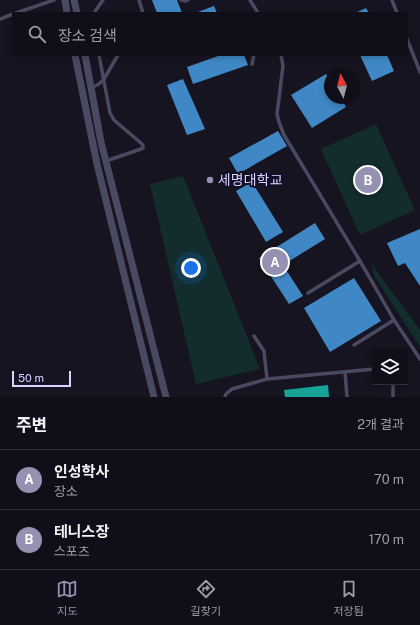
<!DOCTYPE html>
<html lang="ko">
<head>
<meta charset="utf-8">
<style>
	:root { --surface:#100f19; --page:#1e1d26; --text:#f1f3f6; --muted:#9c9ca2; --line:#302f38; --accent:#9591b1 }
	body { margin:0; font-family:"Public Sans","Noto Sans KR",sans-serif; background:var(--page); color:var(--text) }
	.controls { position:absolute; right:12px; bottom:12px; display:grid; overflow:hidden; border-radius:0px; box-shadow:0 2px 6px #0003 }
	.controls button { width:36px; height:36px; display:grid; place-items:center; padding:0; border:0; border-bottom:1px solid var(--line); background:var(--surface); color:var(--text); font:20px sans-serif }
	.compass { position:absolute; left:324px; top:68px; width:36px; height:36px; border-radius:50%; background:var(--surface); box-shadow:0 2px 6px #0003; rotate:353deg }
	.scale { position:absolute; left:12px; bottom:10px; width:59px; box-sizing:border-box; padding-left:4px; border:2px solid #d9d4ff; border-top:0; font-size:11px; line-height:14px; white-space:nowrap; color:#d9d4ff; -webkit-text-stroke:3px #130f26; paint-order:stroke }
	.you { position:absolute; left:191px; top:268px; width:14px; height:14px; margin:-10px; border:3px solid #fff; border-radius:50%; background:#1a73e8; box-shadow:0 0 0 6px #1a73e833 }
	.badge { display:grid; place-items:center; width:26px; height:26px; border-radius:50%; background:var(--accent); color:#fff; font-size:13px; font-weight:700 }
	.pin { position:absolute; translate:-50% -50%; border:2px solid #fff; box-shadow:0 1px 4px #0006 }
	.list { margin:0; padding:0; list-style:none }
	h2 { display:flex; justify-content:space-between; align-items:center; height:52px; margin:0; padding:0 16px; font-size:17px }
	h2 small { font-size:13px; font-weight:400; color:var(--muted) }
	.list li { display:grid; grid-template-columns:26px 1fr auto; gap:12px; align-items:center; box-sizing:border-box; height:60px; padding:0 16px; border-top:1px solid var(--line) }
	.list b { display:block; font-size:15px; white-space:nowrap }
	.list p { margin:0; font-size:13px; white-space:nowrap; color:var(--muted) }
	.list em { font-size:13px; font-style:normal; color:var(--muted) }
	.icon { flex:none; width:22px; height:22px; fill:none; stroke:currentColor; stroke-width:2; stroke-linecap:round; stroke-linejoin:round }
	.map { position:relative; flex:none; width:420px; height:397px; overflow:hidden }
	.search { position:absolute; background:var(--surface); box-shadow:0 2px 6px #0003; left:12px; right:12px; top:12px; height:44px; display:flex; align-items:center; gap:10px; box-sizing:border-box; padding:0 14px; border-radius:0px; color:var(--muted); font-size:15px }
	.sheet { height:172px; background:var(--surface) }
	nav { display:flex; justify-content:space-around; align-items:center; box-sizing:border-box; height:56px; border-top:1px solid var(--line); background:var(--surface); font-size:11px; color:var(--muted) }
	nav a { display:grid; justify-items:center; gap:2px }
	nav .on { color:var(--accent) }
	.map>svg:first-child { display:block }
	.green { fill:#132c2d }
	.schools { fill:#3f88c5 }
	.public { fill:#17a398 }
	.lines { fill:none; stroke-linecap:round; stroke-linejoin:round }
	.service { stroke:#4a4962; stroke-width:3.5 }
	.minor { stroke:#4a4962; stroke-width:7 }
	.poi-dot { fill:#9591b1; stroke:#130f26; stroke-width:1.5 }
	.labels { text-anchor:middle; stroke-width:4; stroke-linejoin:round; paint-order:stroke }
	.poi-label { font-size:14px; fill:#d9d4ff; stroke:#130f26; text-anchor:start }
</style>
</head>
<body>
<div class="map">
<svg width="420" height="397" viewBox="0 0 420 397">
	<rect width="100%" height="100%" fill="#161421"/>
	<g class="green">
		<polygon points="376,124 415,210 360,235 321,149"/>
		<polygon points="183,176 260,369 196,384 150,184"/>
		<polygon points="371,263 420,330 420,347 375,277"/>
	</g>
	<g class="schools">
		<polygon points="152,0 177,0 182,13 157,13"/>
		<polygon points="214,6 217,13 195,13"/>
		<polygon points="366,8 369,13 355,13"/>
		<polygon points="221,55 244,55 248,65 193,84 187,67"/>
		<polygon points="360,55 387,55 394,71 372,81"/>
		<polygon points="326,74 330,81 330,98 341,98 346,107 312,128 291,95"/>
		<polygon points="183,79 205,129 187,135 167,85"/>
		<polygon points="278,131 287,146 238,174 229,158"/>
		<polygon points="252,182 283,232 266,242 236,191"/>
		<polygon points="315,223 325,239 283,265 303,296 289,304 259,258"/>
		<polygon points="420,229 420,286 405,263 398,266 387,243"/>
		<polygon points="354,278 381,321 330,352 304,308"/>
	</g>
	<polygon class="public" points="328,385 329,397 285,397 284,390"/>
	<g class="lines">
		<g class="service">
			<polyline points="139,0 143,13"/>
			<polyline points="181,0 186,1 188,0"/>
			<polyline points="250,0 258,13"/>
			<polyline points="392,0 397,13"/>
			<polyline points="16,13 54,0"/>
			<polyline points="94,13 103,0"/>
			<polyline points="0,19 13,14"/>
			<polyline points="407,39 420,72"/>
			<polyline points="99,55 110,113 114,120 142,144 143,146 143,148 141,149 106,161"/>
			<polyline points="281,55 283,66 277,114 279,122 284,135 360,261 394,320 420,359"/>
			<polyline points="252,64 254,55"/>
			<polyline points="91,88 99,84 104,79 118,55"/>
			<polyline points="308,293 360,261"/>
			<polyline points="254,336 264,351 267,379"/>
			<polyline points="354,345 394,320"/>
			<polyline points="345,372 347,397"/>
			<polyline points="393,382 393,397"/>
			<polyline points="225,397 226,394 232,389 267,379 375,369"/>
		</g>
		<g class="minor">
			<polyline points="65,0 67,13"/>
			<polyline points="74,0 77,13"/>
			<polyline points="75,55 97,164 154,397"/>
			<polyline points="85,55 101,142 166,397"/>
		</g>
	</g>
	<circle class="poi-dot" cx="210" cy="180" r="4"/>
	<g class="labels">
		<g class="poi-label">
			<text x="218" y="185">세명대학교</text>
		</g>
	</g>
</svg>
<div class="controls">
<button><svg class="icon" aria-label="layers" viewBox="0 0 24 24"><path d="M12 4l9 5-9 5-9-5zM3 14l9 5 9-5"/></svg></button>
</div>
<svg class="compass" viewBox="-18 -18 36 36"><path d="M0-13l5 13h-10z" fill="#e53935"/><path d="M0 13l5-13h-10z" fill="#9c9ca2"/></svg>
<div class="scale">50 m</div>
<div class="you"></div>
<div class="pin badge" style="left:275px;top:262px">A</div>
<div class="pin badge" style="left:368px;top:180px">B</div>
<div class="search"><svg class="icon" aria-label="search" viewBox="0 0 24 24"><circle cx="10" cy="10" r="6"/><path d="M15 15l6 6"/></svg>장소 검색</div>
</div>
<section class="sheet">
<h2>주변<small>2개 결과</small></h2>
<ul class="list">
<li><span class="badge">A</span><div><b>인성학사</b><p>장소</p></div><em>70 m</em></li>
<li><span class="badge">B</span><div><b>테니스장</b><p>스포츠</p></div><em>170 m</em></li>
</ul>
</section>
<nav>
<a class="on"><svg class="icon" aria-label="map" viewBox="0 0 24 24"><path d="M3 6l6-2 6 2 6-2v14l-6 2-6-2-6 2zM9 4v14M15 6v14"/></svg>지도</a>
<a><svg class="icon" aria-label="directions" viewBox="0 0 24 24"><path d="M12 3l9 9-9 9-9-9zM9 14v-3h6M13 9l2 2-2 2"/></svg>길찾기</a>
<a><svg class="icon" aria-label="saved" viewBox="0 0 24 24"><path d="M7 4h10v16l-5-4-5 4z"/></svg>저장됨</a>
</nav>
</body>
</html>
